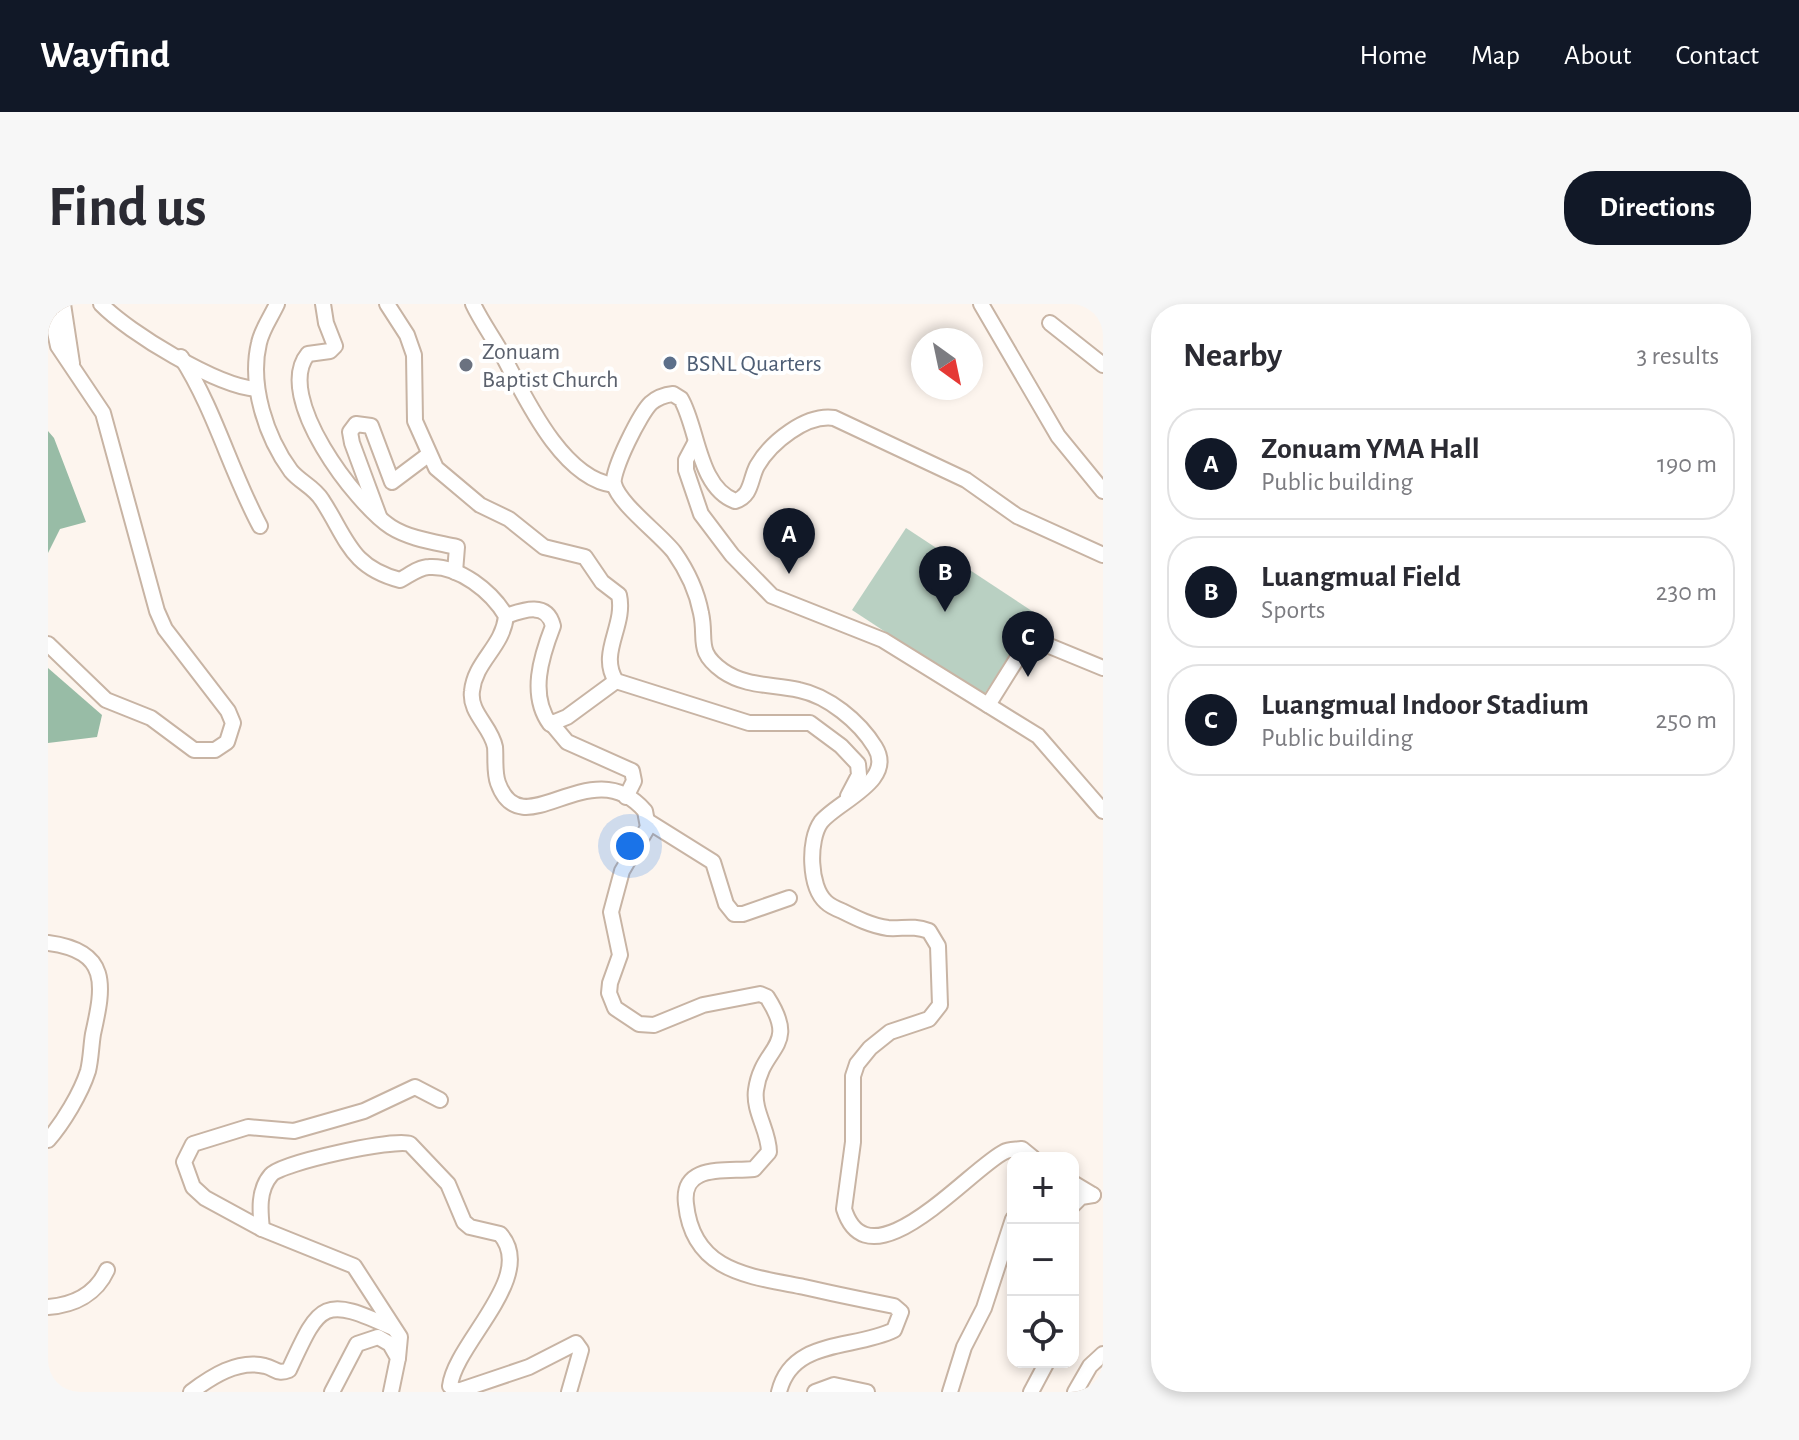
<!DOCTYPE html>
<html lang="en">
<head>
<meta charset="utf-8">
<style>
	:root { --surface:#fff; --page:#f7f7f7; --text:#2b2b33; --muted:#7c7c81; --line:#e1e1e2; --accent:#111827 }
	body { margin:0; font-family:"Alegreya Sans",sans-serif; background:var(--page); color:var(--text) }
	.controls { position:absolute; right:24px; bottom:24px; display:grid; overflow:hidden; border-radius:16px; box-shadow:0 4px 12px #0003 }
	.controls button { width:72px; height:72px; display:grid; place-items:center; padding:0; border:0; border-bottom:2px solid var(--line); background:var(--surface); color:var(--text); font:40px sans-serif }
	.compass { position:absolute; left:863px; top:24px; width:72px; height:72px; border-radius:50%; background:var(--surface); box-shadow:0 4px 12px #0003; rotate:147deg }
	.you { position:absolute; left:582px; top:542px; width:28px; height:28px; margin:-20px; border:6px solid #fff; border-radius:50%; background:#1a73e8; box-shadow:0 0 0 12px #1a73e833 }
	.badge { display:grid; place-items:center; width:52px; height:52px; border-radius:50%; background:var(--accent); color:#fff; font-size:26px; font-weight:700 }
	.pin { position:absolute; translate:-50% -66px; filter:drop-shadow(0 2px 4px #0008) }
	.pin::after { content:''; position:absolute; top:42px; width:28px; height:24px; background:inherit; clip-path:polygon(0 0,100% 0,50% 100%) }
	.list { margin:0; padding:0; list-style:none }
	h2 { display:flex; justify-content:space-between; align-items:center; height:104px; margin:0; padding:0 32px; font-size:34px }
	h2 small { font-size:26px; font-weight:400; color:var(--muted) }
	.list li { display:grid; grid-template-columns:52px 1fr auto; gap:24px; align-items:center; box-sizing:border-box; height:112px; margin:0 16px 16px; padding:0 16px; border:2px solid var(--line); border-radius:32px }
	.list b { display:block; font-size:30px; white-space:nowrap }
	.list p { margin:0; font-size:26px; white-space:nowrap; color:var(--muted) }
	.list em { font-size:26px; font-style:normal; color:var(--muted) }
	.icon { flex:none; width:44px; height:44px; fill:none; stroke:currentColor; stroke-width:2; stroke-linecap:round; stroke-linejoin:round }
	.map { position:relative; flex:none; width:1055px; height:1088px; overflow:hidden; border-radius:32px }
	header { display:flex; align-items:center; gap:48px; box-sizing:border-box; height:112px; padding:0 40px; background:var(--accent); color:#fff }
	header strong { font-size:38px }
	nav { display:flex; gap:44px; margin-inline-start:auto; font-size:28px }
	.intro { display:flex; align-items:center; justify-content:space-between; box-sizing:border-box; height:192px; padding:0 48px }
	h1 { margin:0; font-size:56px }
	.button { padding:20px 36px; border-radius:32px; background:var(--accent); color:#fff; font-size:28px; font-weight:700 }
	main { display:flex; gap:48px; padding:0 48px }
	aside { flex:1; background:var(--surface); border-radius:32px; box-shadow:0 4px 12px #0003 }
	.map>svg:first-child { display:block }
	.green { fill:#b9d0c2 }
	.forest { fill:#98bca6 }
	.lines { fill:none; stroke-linecap:round; stroke-linejoin:round }
	.minor-casing { stroke:#c8b4a4; stroke-width:18 }
	.minor { stroke:#fff; stroke-width:14 }
	.service-dot { fill:#5c6f8a; stroke:#fff; stroke-width:3 }
	.worship-dot { fill:#6b7280; stroke:#fff; stroke-width:3 }
	.labels { text-anchor:middle; stroke-width:8; stroke-linejoin:round; paint-order:stroke }
	.worship-label { font-size:24px; fill:#5b616d; stroke:#fff; text-anchor:start }
	.service-label { font-size:24px; fill:#4e5e75; stroke:#fff; text-anchor:start }
</style>
</head>
<body>
<header>
<strong>Wayfind</strong>
<nav><a>Home</a><a>Map</a><a>About</a><a>Contact</a></nav>
</header>
<div class="intro"><h1>Find us</h1><a class="button">Directions</a></div>
<main>
<div class="map">
<svg width="1055" height="1088" viewBox="0 0 1055 1088">
	<rect width="100%" height="100%" fill="#fdf5ee"/>
	<polygon class="green" points="858,224 990,311 935,392 804,306"/>
	<g class="forest">
		<polygon points="0,127 6,134 38,218 12,225 0,249"/>
		<polygon points="0,364 54,411 49,433 0,439"/>
	</g>
	<g class="lines">
		<g class="minor-casing">
			<g id="minor">
				<polyline points="15,0 24,59"/>
				<path d="M53 0C81 29 169 82 208 85"/>
				<path d="M229 0C223 13 214 25 211 39 201 81 218 133 243 167 252 178 266 183 274 196 299 234 302 263 352 276 360 272 371 263 381 263 411 261 444 288 458 312 455 343 427 357 424 387 421 409 443 422 447 443 448 454 446 468 450 479 474 546 543 444 597 507L600 523 574 567 563 608 572 651 562 679 561 689 567 704 591 720 606 721 655 701 712 690 719 693C752 744 714 741 708 786 705 807 721 827 721 848L706 865C678 868 633 859 638 900 645 968 701 972 756 983 786 990 816 996 846 1002L853 1008 846 1026C805 1046 744 1034 731 1088"/>
				<path d="M275 0 278 19 287 42 282 47 260 50C225 92 308 200 343 223 362 235 387 238 409 243L407 268"/>
				<path d="M339 0 359 31 366 51 367 117 388 164 432 201 461 215 496 243 537 253 554 278 571 291C578 322 550 349 568 377L701 419H762L793 442 810 460 811 471 800 492"/>
				<path d="M425 0C433 17 444 32 453 48 475 89 513 175 566 181"/>
				<polyline points="933,0 1010,132 1055,187"/>
				<polyline points="1002,19 1055,61"/>
				<path d="M133 53C167 106 182 166 212 222"/>
				<polyline points="647,139 638,156 638,166 653,210 684,251 724,292 835,336 990,432 1055,507"/>
				<polyline points="331,212 304,139 302,128 308,120 323,122 344,178 380,151"/>
				<path d="M458 312C475 306 499 297 505 322 493 353 481 391 502 420L519 413 568 377"/>
				<polyline points="0,340 58,396 103,414 146,446 167,446 179,438 185,419 180,407 117,325 109,307 55,109 10,42 1,0"/>
				<polyline points="940,401 982,334 1055,364"/>
				<polyline points="504,420 519,438 584,467 586,477 578,493"/>
				<polyline points="601,518 665,558 678,600 686,610 695,610 741,594"/>
				<path d="M0 639C62 647 56 681 45 730 43 742 43 755 40 767 33 789 15 819 0 836"/>
				<path d="M985 854 974 845C968 846 961 845 956 848 923 864 821 985 796 905L805 838V772L809 760 822 744 842 728 881 715 892 701 890 642 881 627C865 621 855 625 840 624 824 622 808 614 794 607 789 605 782 602 778 598 761 583 760 536 773 518 790 497 848 477 827 443 811 417 780 392 751 386 725 380 698 383 675 367 647 347 659 336 653 309 649 288 638 265 626 248 612 230 571 200 566 180 563 167 593 108 603 99 610 93 616 91 625 90L633 95C650 124 650 183 687 197 704 192 702 175 709 162 723 138 758 110 786 114L918 176 969 212 1055 251"/>
				<polyline points="1025,879 1045,891"/>
				<polyline points="1025,901 1033,893 1045,891"/>
				<path d="M214 925C212 907 210 886 223 871 232 859 347 834 362 840L400 880 416 918 422 923 452 930C490 972 407 1039 402 1082L410 1087 481 1063 528 1039 533 1046 521 1088"/>
				<path d="M0 1003C26 1001 48 990 59 966"/>
				<polyline points="350,1054 352,1033 306,962 214,925 157,894 145,883 136,858 145,840 200,823 246,827 316,807 367,783 392,796"/>
				<path d="M143 1088C163 1073 190 1055 217 1062 227 1064 229 1071 241 1066 272 999 274 991 345 1024"/>
				<polyline points="284,1088 309,1040 330,1033 342,1040 350,1054 343,1088"/>
				<polyline points="767,1088 786,1081 819,1088"/>
				<polyline points="902,1088 916,1043 936,1004 965,915"/>
				<polyline points="983,1088 999,1058"/>
				<polyline points="1027,1088 1042,1062 1055,1050"/>
			</g>
		</g>
		<use href="#minor" class="minor"/>
	</g>
	<circle class="service-dot" cx="622" cy="59" r="8"/>
	<circle class="worship-dot" cx="418" cy="61" r="8"/>
	<g class="labels">
		<g class="worship-label">
			<text x="434" y="55">Zonuam<tspan x="434" dy="28">Baptist Church</tspan></text>
		</g>
		<g class="service-label">
			<text x="638" y="67">BSNL Quarters</text>
		</g>
	</g>
</svg>
<div class="controls">
<button>+</button>
<button>−</button>
<button><svg class="icon" aria-label="locate" viewBox="0 0 24 24"><circle cx="12" cy="12" r="6"/><path d="M12 2v4M12 18v4M2 12h4M18 12h4"/></svg></button>
</div>
<svg class="compass" viewBox="-18 -18 36 36"><path d="M0-13l5 13h-10z" fill="#e53935"/><path d="M0 13l5-13h-10z" fill="#7c7c81"/></svg>
<div class="you"></div>
<div class="pin badge" style="left:741px;top:270px">A</div>
<div class="pin badge" style="left:897px;top:308px">B</div>
<div class="pin badge" style="left:980px;top:373px">C</div>
</div>
<aside>
<h2>Nearby<small>3 results</small></h2>
<ul class="list">
<li><span class="badge">A</span><div><b>Zonuam YMA Hall</b><p>Public building</p></div><em>190 m</em></li>
<li><span class="badge">B</span><div><b>Luangmual Field</b><p>Sports</p></div><em>230 m</em></li>
<li><span class="badge">C</span><div><b>Luangmual Indoor Stadium</b><p>Public building</p></div><em>250 m</em></li>
</ul>
</aside>
</main>
</body>
</html>
